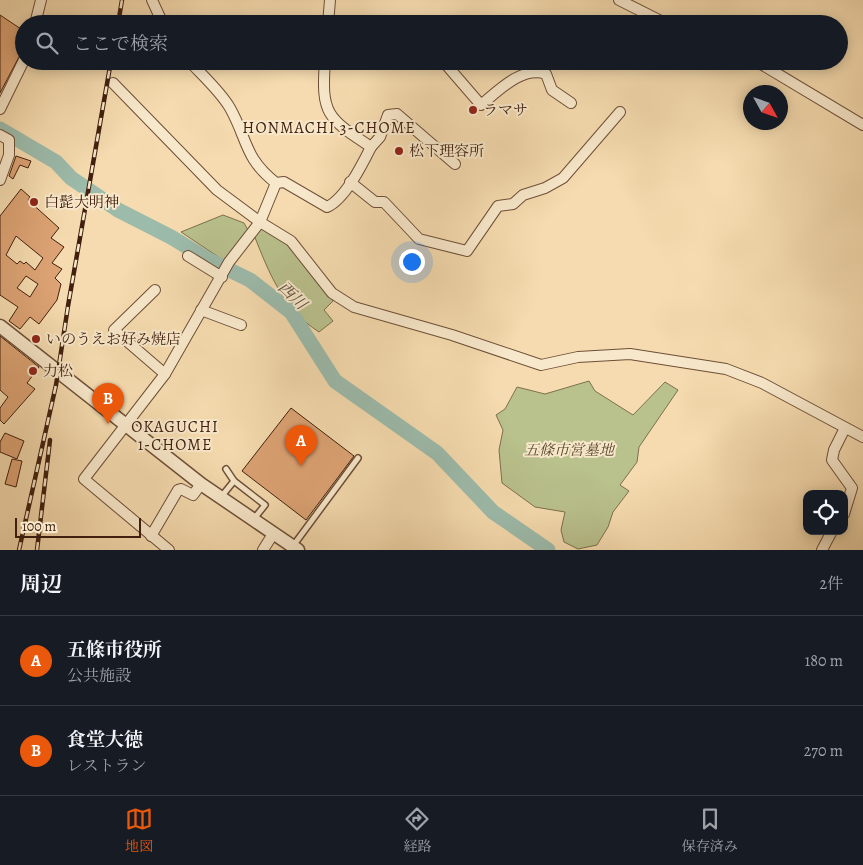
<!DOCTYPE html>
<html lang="ja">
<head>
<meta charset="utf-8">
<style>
	:root { --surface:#171b24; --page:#20242c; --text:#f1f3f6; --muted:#9ea1a6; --line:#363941; --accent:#ea580c }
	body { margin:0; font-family:Alegreya,"Noto Serif JP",serif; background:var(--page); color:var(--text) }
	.controls { position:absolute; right:15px; bottom:15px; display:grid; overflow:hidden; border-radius:10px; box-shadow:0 2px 12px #0003 }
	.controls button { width:45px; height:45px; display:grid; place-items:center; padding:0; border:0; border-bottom:1px solid var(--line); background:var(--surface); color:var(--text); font:25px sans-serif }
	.compass { position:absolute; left:743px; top:85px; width:45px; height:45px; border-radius:50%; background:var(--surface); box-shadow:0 2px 12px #0003; rotate:130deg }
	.scale { position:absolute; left:15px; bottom:12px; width:126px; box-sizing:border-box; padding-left:5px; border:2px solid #41200f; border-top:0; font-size:14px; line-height:18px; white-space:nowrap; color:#41200f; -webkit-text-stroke:4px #f8e8cb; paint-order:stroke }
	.you { position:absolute; left:411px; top:261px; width:18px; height:18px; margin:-12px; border:4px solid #fff; border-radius:50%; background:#1a73e8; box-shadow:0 0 0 8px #1a73e833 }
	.badge { display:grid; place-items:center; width:32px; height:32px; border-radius:50%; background:var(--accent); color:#fff; font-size:16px; font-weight:700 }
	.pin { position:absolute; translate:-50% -41px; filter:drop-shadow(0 1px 2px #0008) }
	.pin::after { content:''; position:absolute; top:26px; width:18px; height:15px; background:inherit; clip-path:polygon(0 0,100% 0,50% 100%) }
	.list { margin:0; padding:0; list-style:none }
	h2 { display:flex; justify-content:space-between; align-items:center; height:65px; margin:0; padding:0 20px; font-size:21px }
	h2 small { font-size:16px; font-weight:400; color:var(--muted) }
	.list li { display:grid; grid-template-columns:32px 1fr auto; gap:15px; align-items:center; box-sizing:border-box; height:90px; padding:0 20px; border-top:1px solid var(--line) }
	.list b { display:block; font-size:19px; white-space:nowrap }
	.list p { margin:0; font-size:16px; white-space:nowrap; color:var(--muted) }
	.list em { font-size:16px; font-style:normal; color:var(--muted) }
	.icon { flex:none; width:28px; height:28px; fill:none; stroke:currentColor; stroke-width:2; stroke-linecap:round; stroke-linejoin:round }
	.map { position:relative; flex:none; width:863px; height:550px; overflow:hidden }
	.search { position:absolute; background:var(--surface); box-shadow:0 2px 12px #0003; left:15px; right:15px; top:15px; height:55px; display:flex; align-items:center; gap:12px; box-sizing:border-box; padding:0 18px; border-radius:28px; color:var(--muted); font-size:19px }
	.sheet { height:245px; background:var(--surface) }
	nav { display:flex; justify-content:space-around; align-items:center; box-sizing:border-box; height:70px; border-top:1px solid var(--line); background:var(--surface); font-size:14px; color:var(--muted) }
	nav a { display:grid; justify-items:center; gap:2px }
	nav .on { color:var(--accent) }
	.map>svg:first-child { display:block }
	.green { fill:#b9c18d; stroke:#7d704e }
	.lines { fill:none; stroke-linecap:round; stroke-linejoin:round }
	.river { stroke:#9cbbab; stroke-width:15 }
	.building { fill:#dda374; stroke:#41200f; fill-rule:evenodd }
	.service-casing { stroke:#6e4f37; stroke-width:8 }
	.minor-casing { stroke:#6e4f37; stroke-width:12 }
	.tertiary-casing { stroke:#6e4f37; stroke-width:15 }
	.service { stroke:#f8e8cb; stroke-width:5 }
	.minor { stroke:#f8e8cb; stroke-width:10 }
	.tertiary { stroke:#f8e8cb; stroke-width:12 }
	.rail-casing { stroke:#41200f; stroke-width:4.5 }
	.rail { stroke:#f8e8cb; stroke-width:2.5; stroke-dasharray:8; stroke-linecap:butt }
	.poi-dot { fill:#8f2418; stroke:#f8e8cb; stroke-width:2 }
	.labels { text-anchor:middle; stroke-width:4; stroke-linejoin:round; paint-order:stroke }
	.poi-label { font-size:15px; fill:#41200f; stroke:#f8e8cb; text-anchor:start }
	.park-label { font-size:15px; font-style:italic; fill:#5f482e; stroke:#f8e8cb }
	.neighbourhood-label { font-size:16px; letter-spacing:1px; fill:#41200f; stroke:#f8e8cb }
	.water-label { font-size:16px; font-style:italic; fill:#5c4e3e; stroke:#f8e8cb }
</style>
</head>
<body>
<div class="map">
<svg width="863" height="550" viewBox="0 0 863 550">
	<rect width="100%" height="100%" fill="#f5dbaf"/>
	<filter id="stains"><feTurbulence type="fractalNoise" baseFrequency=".004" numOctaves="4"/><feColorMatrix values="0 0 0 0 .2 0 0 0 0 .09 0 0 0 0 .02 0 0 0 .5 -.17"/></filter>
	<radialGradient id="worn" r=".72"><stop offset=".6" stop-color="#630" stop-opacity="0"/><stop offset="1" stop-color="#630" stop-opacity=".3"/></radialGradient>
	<g class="green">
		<polygon points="223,215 244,223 249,232 226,262 181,232"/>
		<path d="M262 227 288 244 333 301 324 310 333 321 319 332C283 309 269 273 254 235Z"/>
		<polygon points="589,381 595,391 633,415 665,382 678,390 639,447 637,462 620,485 629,491 613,512 608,527 597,545 578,549 564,542 561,530 565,512 535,507 502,483 499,450 503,430 496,415 505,409 517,387 545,394"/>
	</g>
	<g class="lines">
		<polyline class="river" points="0,129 56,162 71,178 118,210 171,237 209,260 250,280 291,312 335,381 437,453 493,512 548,550"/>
	</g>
	<g class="building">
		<polygon points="0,15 24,31 20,55 0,93"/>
		<polygon points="16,156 31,161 28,168 20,165 13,179 9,176"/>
		<path d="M21 189 30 197 28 200 59 228 51 238 64 247 52 263 62 269 55 278 61 284 57 300 39 324 30 317 20 329 9 321 18 307 0 295V216ZM16 236 43 258 35 270 26 262 24 264 20 261 17 264 6 255ZM26 276 38 284 30 297 17 288Z"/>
		<polygon points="0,336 39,367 27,383 35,389 4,424 0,420 0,408 8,397 0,390"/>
		<polygon points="291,408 354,456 306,520 242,471"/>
		<polygon points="5,433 24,441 17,459 0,452 0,442"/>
		<polygon points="12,459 22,461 16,487 5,484"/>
	</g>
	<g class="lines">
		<g class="service-casing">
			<g id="service">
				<polyline points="226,469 234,481"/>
				<polyline points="221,497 234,481 265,505 253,520"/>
				<polyline points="293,546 358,458"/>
			</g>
		</g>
		<g class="minor-casing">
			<g id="minor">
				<polyline points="152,0 163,24"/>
				<polyline points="619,0 667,24"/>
				<polyline points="35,24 41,0"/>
				<polyline points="328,24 330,0"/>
				<path d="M189 61C203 76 220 91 230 108 248 140 244 158 276 183L284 182 327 207C345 199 362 165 371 147 327 118 321 114 325 61"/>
				<path d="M443 61 481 105C498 91 523 65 546 74L552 90 571 103"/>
				<polyline points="756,61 863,125"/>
				<polyline points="113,83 217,190 260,222 291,241 332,293 354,307 452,335 541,365 578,357 630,354 726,369 762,383 863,437"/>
				<polyline points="0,109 24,60"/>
				<polyline points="0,135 9,140 9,155 0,180"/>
				<polyline points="371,147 380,137 388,115 397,114 455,164"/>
				<polyline points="350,182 375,202 384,202 419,239 467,251 498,206 513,204 523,195 545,188 563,178 620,112"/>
				<polyline points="188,256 222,277"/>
				<polyline points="155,290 114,330 165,374"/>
				<polyline points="201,310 241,325"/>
				<polyline points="844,514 852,488 832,460 834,450 845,428"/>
				<polyline points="151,536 178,490 181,489 193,495 201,484"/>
				<polyline points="169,550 84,479 165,374 229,262 260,222 276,183"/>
				<polyline points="263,550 273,534"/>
				<polyline points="822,550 832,531"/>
			</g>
		</g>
		<g class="tertiary-casing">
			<polyline id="tertiary" points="0,326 201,484 298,550"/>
		</g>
		<use href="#service" class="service"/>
		<use href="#minor" class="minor"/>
		<use href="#tertiary" class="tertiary"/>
		<g class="rail-casing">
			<g id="rail">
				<polyline points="118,24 122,0"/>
				<polyline points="19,550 56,385 68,306 111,61"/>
				<polyline points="37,550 50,440"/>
			</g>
		</g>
		<use href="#rail" class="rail"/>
	</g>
	<g class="poi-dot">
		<circle cx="473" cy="110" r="5"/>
		<circle cx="399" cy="151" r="5"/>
		<circle cx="34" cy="202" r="5"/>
		<circle cx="36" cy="339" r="5"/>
		<circle cx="33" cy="371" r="5"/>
	</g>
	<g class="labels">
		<g class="poi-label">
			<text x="483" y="115">ラマサ</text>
			<text x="409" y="156">松下理容所</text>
			<text x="44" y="207">白髭大明神</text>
			<text x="46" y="344">いのうえお好み焼店</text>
			<text x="43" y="376">力松</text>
		</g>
		<g class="park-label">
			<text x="569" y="455">五條市営墓地</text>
		</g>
		<g class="neighbourhood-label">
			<text x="329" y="133">HONMACHI 3-CHOME</text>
			<text x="175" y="432">OKAGUCHI<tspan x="175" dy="18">1-CHOME</tspan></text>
		</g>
		<g class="water-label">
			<text transform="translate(293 295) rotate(44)" y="6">西川</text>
		</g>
	</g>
	<rect width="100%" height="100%" filter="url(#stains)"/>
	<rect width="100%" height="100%" fill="url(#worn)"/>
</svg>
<div class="controls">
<button><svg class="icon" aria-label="locate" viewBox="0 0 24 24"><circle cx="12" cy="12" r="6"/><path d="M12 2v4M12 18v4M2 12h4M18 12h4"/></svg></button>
</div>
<svg class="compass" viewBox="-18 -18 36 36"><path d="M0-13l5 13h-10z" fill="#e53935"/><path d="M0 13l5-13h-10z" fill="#9ea1a6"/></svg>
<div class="scale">100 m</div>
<div class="you"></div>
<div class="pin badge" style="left:301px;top:466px">A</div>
<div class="pin badge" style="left:108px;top:424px">B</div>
<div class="search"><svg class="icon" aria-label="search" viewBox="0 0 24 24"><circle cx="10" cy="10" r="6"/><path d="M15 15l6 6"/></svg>ここで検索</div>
</div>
<section class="sheet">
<h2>周辺<small>2件</small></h2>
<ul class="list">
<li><span class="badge">A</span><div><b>五條市役所</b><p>公共施設</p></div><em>180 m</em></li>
<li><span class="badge">B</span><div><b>食堂大徳</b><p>レストラン</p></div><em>270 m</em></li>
</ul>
</section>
<nav>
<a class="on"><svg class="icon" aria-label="map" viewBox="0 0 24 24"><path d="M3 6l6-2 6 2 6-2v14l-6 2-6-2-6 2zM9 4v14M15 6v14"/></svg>地図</a>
<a><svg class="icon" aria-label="directions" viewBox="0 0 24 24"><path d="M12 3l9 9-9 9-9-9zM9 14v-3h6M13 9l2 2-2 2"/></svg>経路</a>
<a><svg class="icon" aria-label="saved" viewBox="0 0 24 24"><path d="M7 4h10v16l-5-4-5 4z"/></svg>保存済み</a>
</nav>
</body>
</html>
